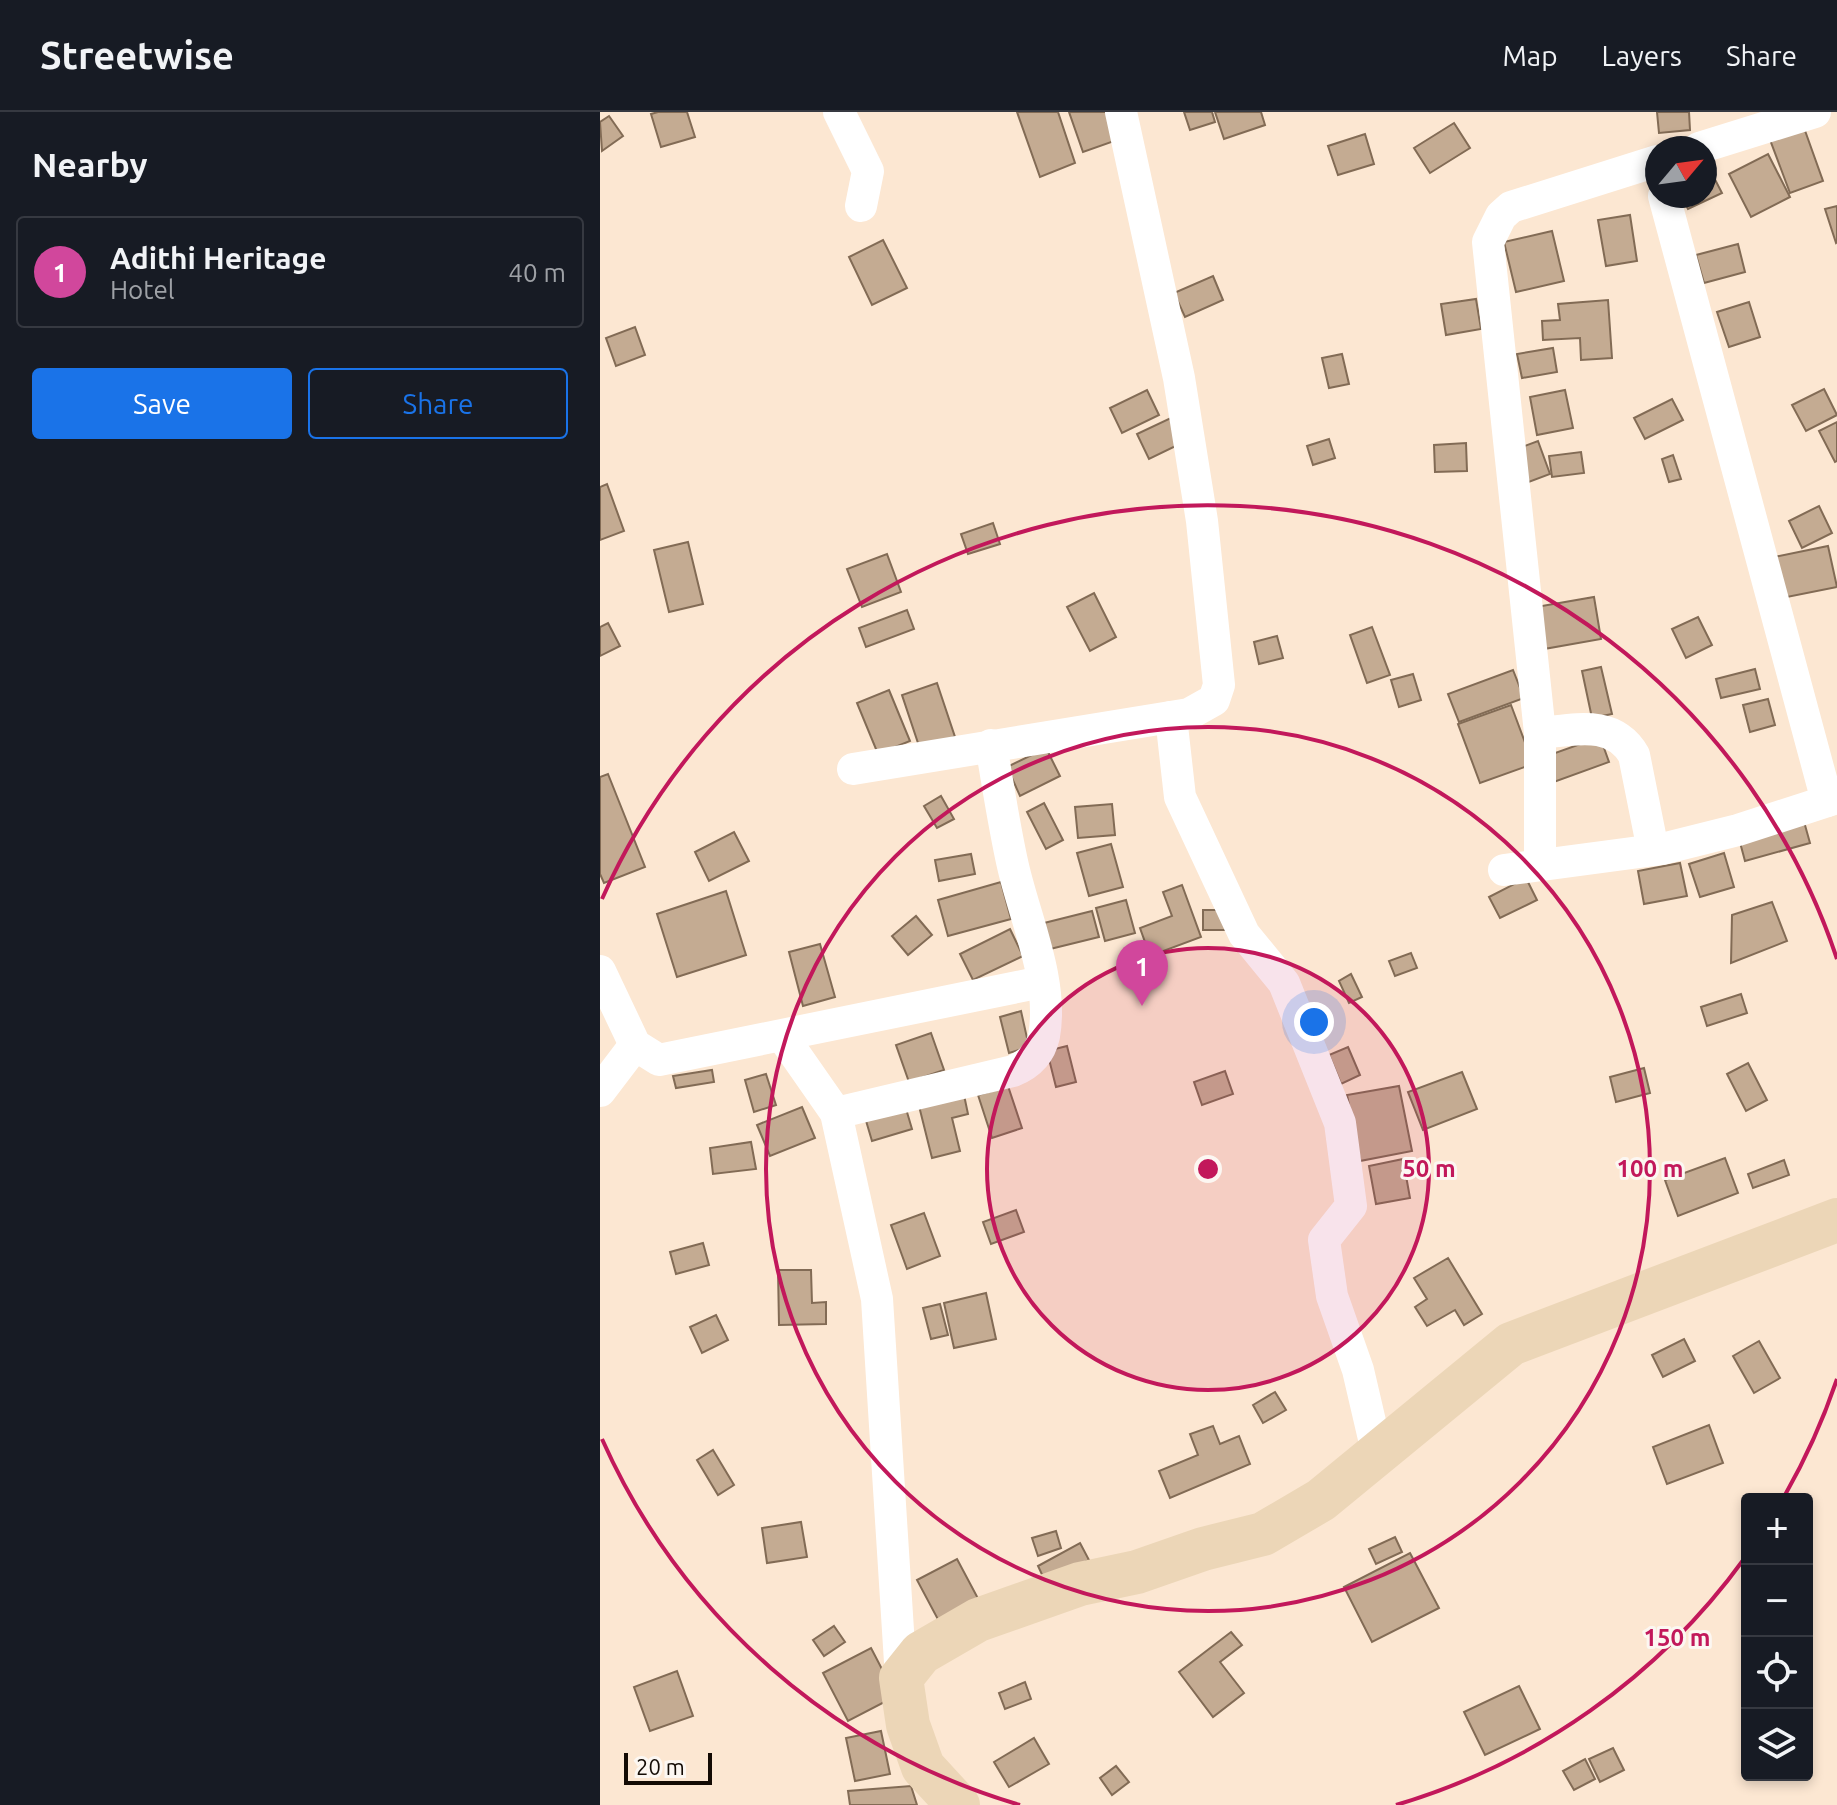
<!DOCTYPE html>
<html lang="en">
<head>
<meta charset="utf-8">
<style>
	:root { --surface:#171b24; --page:#242831; --text:#f1f3f6; --muted:#9ea1a6; --line:#363941; --accent:#1a73e8 }
	body { margin:0; font-family:Ubuntu,sans-serif; background:var(--page); color:var(--text) }
	.controls { position:absolute; right:24px; bottom:24px; display:grid; overflow:hidden; border-radius:8px; box-shadow:0 4px 12px #0003 }
	.controls button { width:72px; height:72px; display:grid; place-items:center; padding:0; border:0; border-bottom:2px solid var(--line); background:var(--surface); color:var(--text); font:40px sans-serif }
	.compass { position:absolute; left:1045px; top:24px; width:72px; height:72px; border-radius:50%; background:var(--surface); box-shadow:0 4px 12px #0003; rotate:61deg }
	.scale { position:absolute; left:24px; bottom:20px; width:88px; box-sizing:border-box; padding-left:8px; border:4px solid #130b04; border-top:0; font-size:22px; line-height:28px; white-space:nowrap; color:#130b04; -webkit-text-stroke:6px #fcf7f2; paint-order:stroke }
	.you { position:absolute; left:714px; top:910px; width:28px; height:28px; margin:-20px; border:6px solid #fff; border-radius:50%; background:#1a73e8; box-shadow:0 0 0 12px #1a73e833 }
	.badge { display:grid; place-items:center; width:52px; height:52px; border-radius:50%; background:var(--accent); color:#fff; font-size:26px; font-weight:700 }
	.pin { position:absolute; translate:-50% -66px; filter:drop-shadow(0 2px 4px #0008) }
	.pin::after { content:''; position:absolute; top:42px; width:28px; height:24px; background:inherit; clip-path:polygon(0 0,100% 0,50% 100%) }
	.list { margin:0; padding:0; list-style:none }
	h2 { display:flex; justify-content:space-between; align-items:center; height:104px; margin:0; padding:0 32px; font-size:34px }
	h2 small { font-size:26px; font-weight:400; color:var(--muted) }
	.list li { display:grid; grid-template-columns:52px 1fr auto; gap:24px; align-items:center; box-sizing:border-box; height:112px; margin:0 16px 16px; padding:0 16px; border:2px solid var(--line); border-radius:8px }
	.list b { display:block; font-size:30px; white-space:nowrap }
	.list p { margin:0; font-size:26px; white-space:nowrap; color:var(--muted) }
	.list em { font-size:26px; font-style:normal; color:var(--muted) }
	.actions { display:flex; gap:16px; padding:24px 32px }
	.actions a { flex:1; padding:18px 0; border:2px solid var(--accent); border-radius:8px; text-align:center; font-size:28px; color:var(--accent) }
	.actions .main { background:var(--accent); color:#fff }
	.icon { flex:none; width:44px; height:44px; fill:none; stroke:currentColor; stroke-width:2; stroke-linecap:round; stroke-linejoin:round }
	.map { position:relative; flex:none; width:1237px; height:1693px; overflow:hidden }
	header { display:flex; align-items:center; gap:48px; box-sizing:border-box; height:112px; padding:0 40px; background:var(--surface); border-bottom:2px solid var(--line) }
	header strong { font-size:38px }
	nav { display:flex; gap:44px; margin-inline-start:auto; font-size:28px }
	main { display:flex }
	aside { flex:1; background:var(--surface) }
	.map>svg:first-child { display:block }
	.building { fill:#c4ab92; stroke:#826b55; stroke-width:2 }
	.lines { fill:none; stroke-linecap:round; stroke-linejoin:round }
	.street { stroke:#fff; stroke-width:32 }
	.secondary { stroke:#ecd6b7; stroke-width:44 }
	.ring { fill:none; stroke:#c2185b; stroke-width:4 }
	.centre { fill:#c2185b; stroke:#fcf7f2; stroke-width:4 }
	.ring-label { font-size:24px; text-anchor:middle; font-weight:bold; fill:#c2185b; stroke:#fcf7f2; stroke-width:6; stroke-linejoin:round; paint-order:stroke }
</style>
</head>
<body>
<header>
<strong>Streetwise</strong>
<nav><a>Map</a><a>Layers</a><a>Share</a></nav>
</header>
<main>
<aside>
<h2>Nearby<small></small></h2>
<ul class="list">
<li><span class="badge" style="background:#d1479c">1</span><div><b>Adithi Heritage</b><p>Hotel</p></div><em>40 m</em></li>
</ul>
<div class="actions"><a class="main">Save</a><a>Share</a></div>
</aside>
<div class="map">
<svg width="1237" height="1693" viewBox="0 0 1237 1693">
	<rect width="100%" height="100%" fill="#fce7d2"/>
	<g class="building">
		<polygon points="58,0 87,0 95,25 61,35 51,2"/>
		<polygon points="417,0 458,0 475,51 440,65"/>
		<polygon points="469,0 511,0 520,27 483,40"/>
		<polygon points="584,0 612,0 615,10 590,18"/>
		<polygon points="615,0 661,0 665,13 624,27"/>
		<polygon points="1057,0 1089,0 1090,18 1059,21"/>
		<polygon points="9,4 23,24 2,39 0,10"/>
		<polygon points="854,11 870,36 830,61 814,36"/>
		<polygon points="1203,13 1223,69 1190,81 1169,25"/>
		<polygon points="765,22 774,52 738,63 728,34"/>
		<polygon points="1168,42 1190,85 1151,105 1129,62"/>
		<polygon points="1107,52 1122,81 1088,97 1081,84 1105,84"/>
		<polygon points="1237,94 1237,130 1236,131 1225,97"/>
		<polygon points="1030,103 1037,149 1006,154 998,108"/>
		<polygon points="952,119 964,169 916,180 904,130"/>
		<polygon points="283,128 307,176 272,193 249,145"/>
		<polygon points="1138,132 1145,160 1104,171 1096,143"/>
		<polygon points="613,164 623,188 585,205 574,181"/>
		<polygon points="876,187 881,217 846,223 841,192"/>
		<polygon points="1008,188 1012,246 981,248 980,226 943,228 942,209 960,208 958,192"/>
		<polygon points="1149,190 1160,225 1129,235 1117,200"/>
		<polygon points="35,215 45,243 16,254 6,226"/>
		<polygon points="953,236 957,260 922,266 917,242"/>
		<polygon points="742,242 749,272 729,276 722,246"/>
		<polygon points="1224,277 1237,303 1206,319 1192,293"/>
		<polygon points="547,278 559,303 522,321 510,296"/>
		<polygon points="965,278 973,316 937,323 930,285"/>
		<polygon points="1072,287 1083,308 1045,327 1034,306"/>
		<polygon points="575,304 586,329 549,347 537,322"/>
		<polygon points="1237,310 1237,349 1235,350 1219,319"/>
		<polygon points="729,327 735,346 713,353 707,334"/>
		<polygon points="938,329 950,362 926,371 914,338"/>
		<polygon points="866,331 867,359 835,360 834,333"/>
		<polygon points="981,340 984,361 952,365 949,344"/>
		<polygon points="1073,343 1081,367 1069,370 1062,347"/>
		<polygon points="7,372 24,419 0,428 0,375"/>
		<polygon points="1219,394 1232,421 1202,436 1189,409"/>
		<polygon points="393,411 400,432 368,442 361,422"/>
		<polygon points="88,430 103,492 69,500 54,438"/>
		<polygon points="1228,434 1237,475 1177,487 1169,446"/>
		<polygon points="287,442 301,480 262,495 247,457"/>
		<polygon points="494,481 516,525 490,539 467,495"/>
		<polygon points="994,485 1001,527 944,537 936,495"/>
		<polygon points="307,498 314,517 266,535 259,516"/>
		<polygon points="1098,505 1112,533 1086,546 1072,517"/>
		<polygon points="8,511 20,534 0,544 0,515"/>
		<polygon points="772,515 790,563 767,571 750,523"/>
		<polygon points="677,524 683,546 659,552 654,530"/>
		<polygon points="1001,555 1012,602 992,606 982,559"/>
		<polygon points="1155,557 1160,577 1121,586 1116,567"/>
		<polygon points="913,558 924,586 859,610 848,582"/>
		<polygon points="813,562 821,588 799,595 791,568"/>
		<polygon points="337,571 355,625 320,637 302,583"/>
		<polygon points="289,578 310,629 278,642 257,591"/>
		<polygon points="1168,587 1175,613 1150,620 1143,593"/>
		<polygon points="911,593 933,652 880,671 858,612"/>
		<polygon points="1000,625 1009,650 951,671 941,646"/>
		<polygon points="446,636 460,664 420,684 407,655"/>
		<polygon points="8,662 45,755 4,771 0,762 0,665"/>
		<polygon points="341,684 354,707 337,716 324,694"/>
		<polygon points="444,691 463,728 446,737 427,700"/>
		<polygon points="512,692 515,723 478,726 475,695"/>
		<polygon points="1203,706 1210,731 1145,749 1138,723"/>
		<polygon points="134,720 149,749 109,769 95,740"/>
		<polygon points="511,732 523,775 489,784 477,741"/>
		<polygon points="1124,741 1134,775 1100,785 1089,752"/>
		<polygon points="371,742 375,762 339,769 335,748"/>
		<polygon points="1080,751 1087,784 1044,792 1038,759"/>
		<polygon points="926,766 937,788 900,806 889,785"/>
		<polygon points="401,770 411,807 348,824 338,788"/>
		<polygon points="582,773 601,825 550,844 540,816 572,804 563,780"/>
		<polygon points="126,779 146,843 77,865 57,802"/>
		<polygon points="526,788 535,821 505,829 496,796"/>
		<polygon points="1172,790 1187,829 1131,851 1132,803"/>
		<rect x="603" y="798" width="25" height="20"/>
		<polygon points="492,799 499,825 442,839 436,813"/>
		<polygon points="316,804 332,823 308,843 292,824"/>
		<polygon points="410,817 423,844 373,868 360,842"/>
		<polygon points="220,832 235,885 203,894 189,840"/>
		<polygon points="811,841 817,856 795,864 789,849"/>
		<polygon points="751,862 762,885 749,891 739,869"/>
		<polygon points="1141,882 1147,901 1107,914 1101,895"/>
		<polygon points="421,899 429,935 409,941 400,905"/>
		<polygon points="331,921 344,958 309,970 296,933"/>
		<polygon points="467,934 476,970 456,975 447,939"/>
		<polygon points="748,935 760,963 741,972 729,943"/>
		<polygon points="1148,951 1167,988 1146,999 1127,962"/>
		<polygon points="1044,956 1050,981 1016,990 1010,965"/>
		<polygon points="112,958 114,970 76,976 73,964"/>
		<polygon points="625,959 633,982 602,993 594,970"/>
		<polygon points="862,960 877,997 823,1018 808,980"/>
		<polygon points="166,962 176,993 154,1000 145,968"/>
		<polygon points="408,974 422,1016 392,1026 378,983"/>
		<polygon points="799,974 812,1039 760,1049 747,983"/>
		<polygon points="364,983 368,1002 352,1006 360,1039 332,1046 319,994"/>
		<polygon points="304,990 312,1017 272,1029 264,1002"/>
		<polygon points="202,995 215,1026 170,1044 157,1013"/>
		<polygon points="151,1030 156,1057 113,1062 110,1036"/>
		<polygon points="1125,1046 1138,1081 1078,1104 1065,1068"/>
		<polygon points="803,1047 810,1086 776,1092 769,1054"/>
		<polygon points="1184,1048 1189,1063 1153,1076 1148,1062"/>
		<polygon points="416,1098 424,1120 391,1132 383,1110"/>
		<polygon points="324,1101 340,1144 307,1157 291,1113"/>
		<polygon points="103,1131 109,1153 76,1162 70,1140"/>
		<polygon points="848,1146 882,1202 864,1213 855,1198 827,1214 815,1195 827,1187 814,1166"/>
		<polygon points="178,1158 211,1158 212,1191 226,1190 226,1212 179,1213"/>
		<polygon points="386,1181 396,1227 354,1236 344,1191"/>
		<polygon points="340,1192 348,1223 331,1227 323,1196"/>
		<polygon points="116,1203 128,1228 102,1241 90,1215"/>
		<polygon points="1084,1227 1095,1249 1063,1265 1052,1243"/>
		<polygon points="1159,1229 1180,1266 1154,1281 1133,1244"/>
		<polygon points="675,1280 686,1298 663,1311 653,1293"/>
		<polygon points="1109,1313 1123,1351 1067,1372 1053,1335"/>
		<polygon points="613,1314 620,1332 639,1324 650,1352 570,1386 559,1359 598,1343 590,1322"/>
		<polygon points="113,1338 134,1373 118,1383 97,1348"/>
		<polygon points="201,1410 207,1445 167,1451 162,1416"/>
		<polygon points="456,1419 461,1436 438,1444 432,1426"/>
		<polygon points="795,1425 802,1440 776,1452 769,1437"/>
		<polygon points="480,1431 489,1448 446,1471 438,1454"/>
		<polygon points="810,1441 839,1496 772,1530 744,1475"/>
		<polygon points="357,1447 382,1494 342,1515 317,1468"/>
		<polygon points="234,1514 245,1530 224,1544 213,1528"/>
		<polygon points="631,1520 642,1533 620,1550 644,1581 613,1605 579,1560"/>
		<polygon points="271,1536 296,1584 248,1609 223,1561"/>
		<polygon points="77,1559 93,1604 50,1619 34,1575"/>
		<polygon points="425,1570 431,1587 405,1597 399,1581"/>
		<polygon points="919,1574 940,1617 885,1643 864,1600"/>
		<polygon points="281,1619 290,1662 255,1669 246,1626"/>
		<polygon points="434,1626 449,1652 409,1675 394,1650"/>
		<polygon points="1013,1636 1024,1658 1000,1670 989,1647"/>
		<polygon points="985,1647 995,1667 974,1678 963,1659"/>
		<polygon points="516,1654 529,1670 512,1683 500,1666"/>
		<polygon points="311,1674 317,1693 250,1693 248,1679"/>
	</g>
	<g class="lines">
		<g class="street">
			<polyline points="239,0 268,59 261,94"/>
			<polyline points="1099,36 1215,0"/>
			<polyline points="1064,84 1227,689"/>
			<polyline points="571,605 580,685 644,822 684,871 740,1011 751,1094 724,1128 732,1184 758,1258 778,1344"/>
			<polyline points="940,621 940,753"/>
			<polyline points="253,657 589,602 614,588 619,573 602,409 579,266 521,0"/>
			<path d="M1053 738 1034 643C1013 607 974 618 940 621L888 130 901 104 911 95 1057 49"/>
			<polyline points="904,758 1062,737 1138,718 1237,686"/>
			<polyline points="0,859 35,933 59,948 442,870"/>
			<polyline points="183,925 236,1001 277,1187 301,1566"/>
			<polyline points="0,979 35,933"/>
			<path d="M236 1001 413 959C430 952 440 942 444 924 454 870 425 807 413 754 404 714 398 673 391 633"/>
		</g>
		<polyline class="secondary" points="358,1693 323,1655 308,1613 301,1566 321,1541 378,1508 480,1472 537,1460 603,1437 663,1422 721,1388 911,1232 1237,1108"/>
	</g>
	<circle cx="608" cy="1057" r="221" fill="#c2185b" fill-opacity=".12"/>
	<g class="ring">
		<circle cx="608" cy="1057" r="221"/>
		<circle cx="608" cy="1057" r="442"/>
		<path d="M1237 1267A663 663 0 0 1 1185 1383M1144 1447A663 663 0 0 1 796 1693M420 1693A663 663 0 0 1 2 1327M2 787A663 663 0 0 1 1237 847"/>
	</g>
	<circle cx="608" cy="1057" r="12" class="centre"/>
	<g class="ring-label">
		<text x="829" y="1065">50 m</text>
		<text x="1050" y="1065">100 m</text>
		<text x="1077" y="1534">150 m</text>
	</g>
</svg>
<div class="controls">
<button>+</button>
<button>−</button>
<button><svg class="icon" aria-label="locate" viewBox="0 0 24 24"><circle cx="12" cy="12" r="6"/><path d="M12 2v4M12 18v4M2 12h4M18 12h4"/></svg></button>
<button><svg class="icon" aria-label="layers" viewBox="0 0 24 24"><path d="M12 4l9 5-9 5-9-5zM3 14l9 5 9-5"/></svg></button>
</div>
<svg class="compass" viewBox="-18 -18 36 36"><path d="M0-13l5 13h-10z" fill="#e53935"/><path d="M0 13l5-13h-10z" fill="#9ea1a6"/></svg>
<div class="scale">20 m</div>
<div class="you"></div>
<div class="pin badge" style="left:542px;top:894px;background:#d1479c">1</div>
</div>
</main>
</body>
</html>
